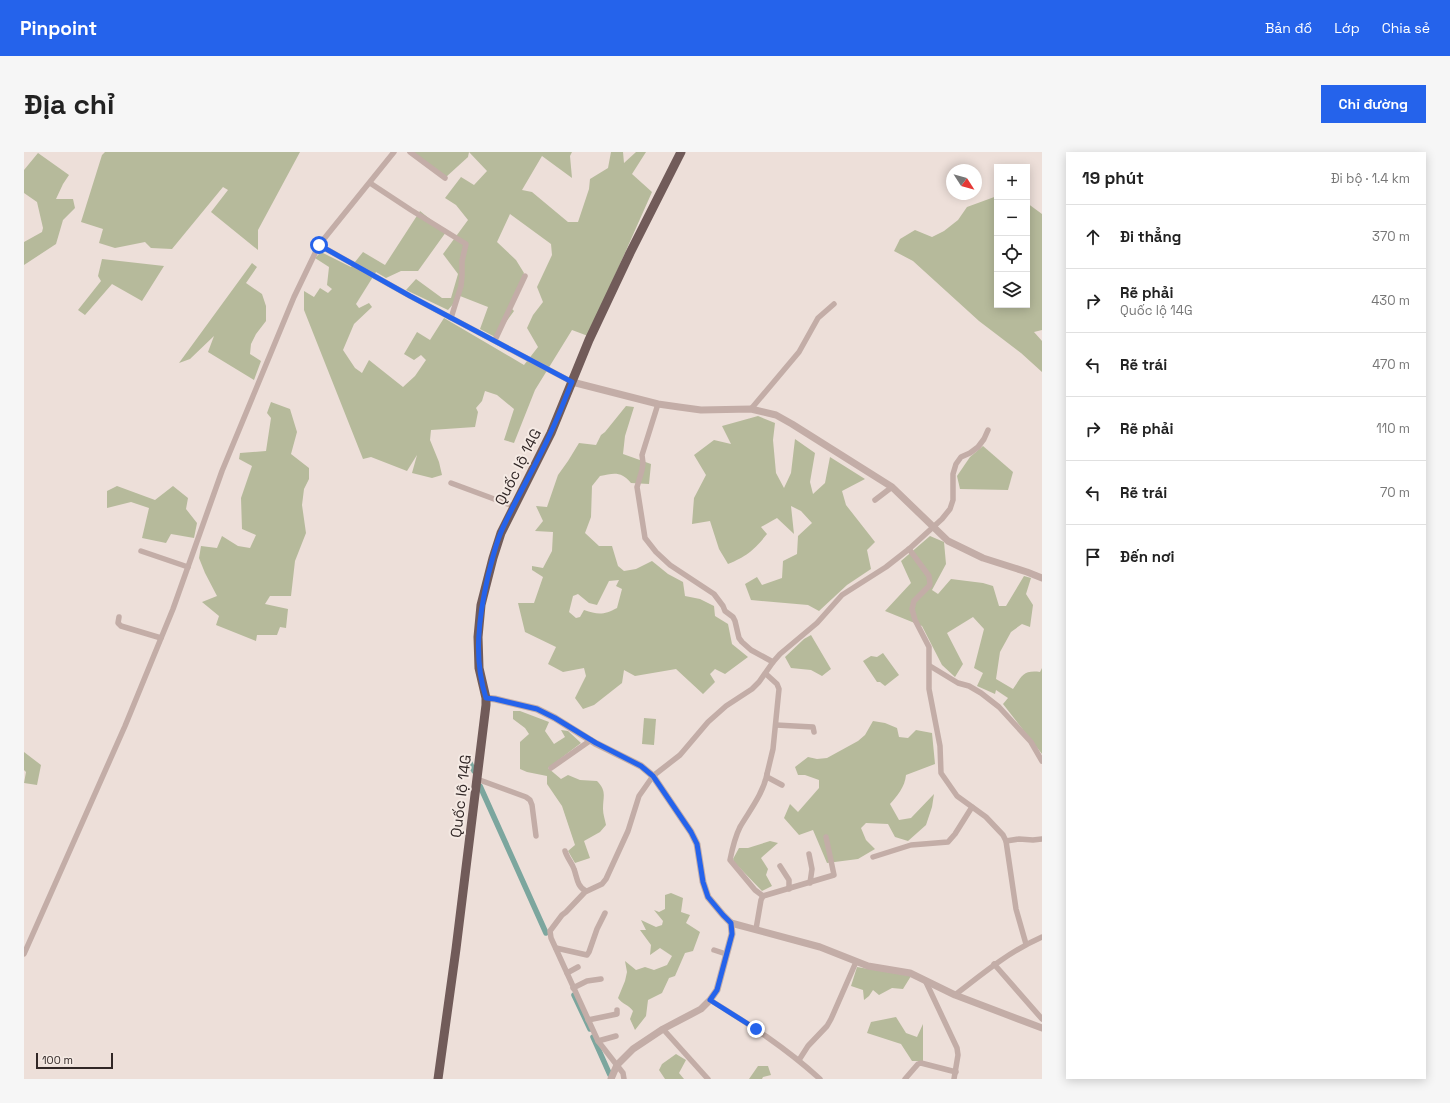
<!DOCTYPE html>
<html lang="vi">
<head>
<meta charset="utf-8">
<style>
	:root { --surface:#fff; --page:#f6f6f6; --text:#222; --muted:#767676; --line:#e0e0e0; --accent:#2563eb }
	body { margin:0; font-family:"Space Grotesk",sans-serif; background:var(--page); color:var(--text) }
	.controls { position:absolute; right:12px; top:12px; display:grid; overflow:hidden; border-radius:0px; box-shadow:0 2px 10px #0003 }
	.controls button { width:36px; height:36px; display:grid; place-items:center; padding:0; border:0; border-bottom:1px solid var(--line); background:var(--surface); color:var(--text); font:20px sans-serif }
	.compass { position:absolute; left:922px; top:12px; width:36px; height:36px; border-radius:50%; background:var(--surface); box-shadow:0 2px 10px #0003; rotate:126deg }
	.scale { position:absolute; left:12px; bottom:10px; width:77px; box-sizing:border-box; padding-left:4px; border:2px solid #312726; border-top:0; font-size:11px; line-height:14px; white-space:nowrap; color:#312726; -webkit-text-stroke:3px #f5eae4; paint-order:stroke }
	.stop { position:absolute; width:12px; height:12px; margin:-9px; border:3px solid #2563eb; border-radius:50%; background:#fff }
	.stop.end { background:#2563eb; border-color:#fff; box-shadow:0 1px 4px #0008 }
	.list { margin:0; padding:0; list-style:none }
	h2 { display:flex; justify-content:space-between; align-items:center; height:52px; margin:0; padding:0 16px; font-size:17px }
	h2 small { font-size:13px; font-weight:400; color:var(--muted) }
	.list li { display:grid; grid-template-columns:26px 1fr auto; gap:12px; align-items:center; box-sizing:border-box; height:64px; padding:0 16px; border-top:1px solid var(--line) }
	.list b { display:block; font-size:15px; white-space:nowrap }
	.list p { margin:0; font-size:13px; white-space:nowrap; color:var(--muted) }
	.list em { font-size:13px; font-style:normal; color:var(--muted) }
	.icon { flex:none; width:22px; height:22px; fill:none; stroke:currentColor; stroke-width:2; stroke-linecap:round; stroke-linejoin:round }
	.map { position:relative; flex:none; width:1018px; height:927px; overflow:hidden; border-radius:0px }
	header { display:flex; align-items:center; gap:24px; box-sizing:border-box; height:56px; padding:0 20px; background:var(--accent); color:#fff }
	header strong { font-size:19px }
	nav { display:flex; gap:22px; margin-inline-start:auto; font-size:14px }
	.intro { display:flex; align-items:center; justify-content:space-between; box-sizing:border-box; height:96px; padding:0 24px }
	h1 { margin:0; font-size:28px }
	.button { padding:10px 18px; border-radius:0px; background:var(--accent); color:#fff; font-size:14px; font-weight:700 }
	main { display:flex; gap:24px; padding:0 24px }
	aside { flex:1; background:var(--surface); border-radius:0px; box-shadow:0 2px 10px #0003 }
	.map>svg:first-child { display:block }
	.green { fill:#b6ba9b; fill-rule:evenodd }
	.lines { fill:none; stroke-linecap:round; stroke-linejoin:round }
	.canal { stroke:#7ca69e; stroke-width:5.5 }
	.minor { stroke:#c3ada7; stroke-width:5.5 }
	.tertiary { stroke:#c3ada7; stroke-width:7 }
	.primary { stroke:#715b59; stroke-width:9 }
	.route { stroke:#2563eb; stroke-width:5 }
	.labels { text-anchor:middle; stroke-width:4; stroke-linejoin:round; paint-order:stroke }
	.street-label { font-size:15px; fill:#312726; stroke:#f5eae4 }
</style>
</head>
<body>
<header>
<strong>Pinpoint</strong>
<nav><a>Bản đồ</a><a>Lớp</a><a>Chia sẻ</a></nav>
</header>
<div class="intro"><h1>Địa chỉ</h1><a class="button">Chỉ đường</a></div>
<main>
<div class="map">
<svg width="1018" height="927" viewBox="0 0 1018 927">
	<rect width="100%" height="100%" fill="#eddfd9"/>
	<g class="green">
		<polygon points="81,0 276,0 234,78 234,98 187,60 204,38 199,35 148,97 127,96 121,90 91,96 75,91 79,77 57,70 78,3"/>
		<polygon points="383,0 445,0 444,5 422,25"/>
		<polygon points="445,0 548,0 546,4 548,26 518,4 498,38 508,40 544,70 554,70 565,37 566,27 584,16 587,0 599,0 600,11 612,0 622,0 608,22 628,40 564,184 548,178 511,238 490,291 480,288 490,257 473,243 461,239 458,249 452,256 454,260 451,275 407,278 406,288 415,310 418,323 408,326 388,321 393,303 383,319 347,305 339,307 280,158 280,139 290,145 296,136 304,141 308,137 303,133 305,115 291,106 297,100 327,115 339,100 361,113 396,59 422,80 394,119 377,119 362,126 352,120 332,152 335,156 345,151 348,155 330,172 319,198 331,216 338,221 345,208 379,235 391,224 402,208 397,203 390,208 380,202 393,180 406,188 420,166 500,213 514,195 503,176 509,163 519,150 513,135 528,103 527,92 486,62 473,90 492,108 500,121 486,155 490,159 471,185 456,177 464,155 436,144 424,158 382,138 392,127 418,146 427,146 434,122 419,102 444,68 432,53 421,46 437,25 450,33 463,19"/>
		<polygon points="14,1 45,23 39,32 32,47 49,47 51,56 39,68 32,92 0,113 0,90 18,80 19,76 13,50 0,41 0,18"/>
		<polygon points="973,44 973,153 1003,153 1003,51 1018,62 1018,178 1010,180 1018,189 1018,220 997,201 955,169 889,109 870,99 876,87 891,78 908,85 920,79 934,68 943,55"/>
		<polygon points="78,107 140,114 118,149 88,132 61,163 54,158 77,129 74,124"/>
		<polygon points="228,111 233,115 222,131 238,142 242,154 242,169 232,182 227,192 226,202 237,209 230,228 184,200 190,184 166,207 155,211"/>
		<polygon points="247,250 266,257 273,280 267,302 285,316 285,327 280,337 278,353 282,381 271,409 267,444 246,444 241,452 264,457 262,476 256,475 253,483 233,483 232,489 192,473 195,464 178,450 193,444 181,421 175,406 177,394 193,396 198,384 214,394 226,396 232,383 218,377 217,346 228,314 215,307 216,301 242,299 247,266 243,261"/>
		<path d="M602 254 610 255 601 284 599 302 627 312 625 332 607 331C597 319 590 321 576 324L568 334 567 365 561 381 575 394H588L594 414 600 419 612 417 628 409 644 422 659 430 661 444 676 447 690 454 691 464 704 472 708 492 724 505 701 522 691 517 686 522 691 530 679 542 652 517 611 524 600 518 598 531 570 553 559 557 551 546 562 524 560 516 539 520 524 512 532 495 501 480 494 451H510L519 425 508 418V414L519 416 528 399 529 380 511 379 519 369 512 354 523 355 534 323 544 309 555 291 572 293 577 283 581 280ZM595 428 592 434 598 437 593 456C580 463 574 463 560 458L556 465 552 466 545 460 549 444 554 442 565 451 573 453 585 429Z"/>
		<path d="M734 264 751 271 749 288 752 321 760 336 767 321 771 287 791 301 786 330 789 342 801 331 806 305 841 327 818 339 822 353 851 390 843 398 847 417 823 433 795 459 784 453 727 448 721 432 733 425 738 433 758 426 759 409 773 402 774 384 788 371 777 359 767 354 770 382 753 366 737 375 743 382C730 398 723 404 704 412L695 397 686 369 668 372 670 346 682 323 670 303 690 288 707 292 698 274Z"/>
		<polygon points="959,294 989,320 984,338 936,337 933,324 946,305"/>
		<polygon points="93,334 131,348 149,334 164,346 162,357 173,371 170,386 147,382 142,391 118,386 125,356 107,350 83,356 83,339"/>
		<path d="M906 384 920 390 922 412 908 438 914 442 927 427 959 431 969 434 975 454H982L1000 424 1007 426 1002 442 1009 453 1006 475 998 472 987 480 976 500 972 527 989 537C998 524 999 518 1016 520L1018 516V602L979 552 984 546 972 538 971 542 953 534 959 521 950 516 960 477 949 465 923 481 939 512 931 525 918 513 898 474 861 459 887 431 877 409Z"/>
		<polygon points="787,483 807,517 798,524 787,518 767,516 761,505 780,487"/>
		<polygon points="859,501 875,523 861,534 856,530 853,530 839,509 847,504 853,505"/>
		<path d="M489 559H496L525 570 521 579 530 592 541 585 537 578 544 579 557 591 524 616 537 627 544 623 556 628 573 629C583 639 579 644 579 657 579 662 581 668 582 673L576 680 560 689 566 706 551 711 544 699 551 693 538 654 523 632V624L503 620 496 617V590L505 582 501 576 489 567Z"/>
		<polygon points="620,566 632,567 630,593 618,592"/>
		<path d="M849 569 861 571 873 576 875 585 884 586 892 578 908 581 911 612 882 623C881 635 873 644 866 652L875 668 887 666 910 642 908 655 902 673 884 689 871 685 864 672 842 671 837 676 842 688 851 697 834 707 803 711 789 678 775 683 760 666 766 652 774 660 795 636V628L781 623H774L771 615 784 605 793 607 803 606 834 589 841 583Z"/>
		<polygon points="0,600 17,613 13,633 0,631 2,620 0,618"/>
		<polygon points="746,689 754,691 737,706 744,717 742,723 748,734 738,739 710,710 709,707 715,696 724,696"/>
		<path d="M647 741 659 746 657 760 666 763 662 771 676 780 669 799 661 801 651 824 645 826 638 841 624 848 622 864 611 878 606 867 609 859C605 853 598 852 594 846L601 829 603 820 601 809 612 818 621 815 630 818 643 813 648 804 636 796 626 803 627 793 616 778H622L617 768 632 775 638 773 639 769 630 758 635 760 641 757V743Z"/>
		<polygon points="833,815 887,824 879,837 868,836 855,843 849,838 845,844 840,848 839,838 827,834"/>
		<polygon points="872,865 882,881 893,885 899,872 899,909 888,909 877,892 843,881 847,870"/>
		<polygon points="652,902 662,908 655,921 660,927 641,927 635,918 638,912"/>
		<polygon points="734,914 744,914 747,923 739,925 738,927 725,927"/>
	</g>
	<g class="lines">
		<g class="canal">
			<polyline points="445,609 450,619"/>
			<polyline points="456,634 522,781"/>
			<polyline points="550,843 566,877"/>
			<polyline points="569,885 586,923"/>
		</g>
		<g class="minor">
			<polyline points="386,0 421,26"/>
			<polyline points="346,31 387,58 442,92 438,109 438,124 437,134 427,166"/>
			<polyline points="295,93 386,144 548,230"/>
			<polyline points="471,188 501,124"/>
			<polyline points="634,252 618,303 619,311 618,318 613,335 621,386 632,400 646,413 690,442 699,454 701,459 709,465 711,469 715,486 718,490 727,498 749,510"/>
			<polyline points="727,257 775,200 794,166 810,152"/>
			<polyline points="427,331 489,354"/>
			<polyline points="851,348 868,335"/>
			<polyline points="885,397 905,424 906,433 890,449 888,457 891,468 905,495 905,537 916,594 917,621 933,644 962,665 979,683 982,689 992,757 1002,792"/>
			<polyline points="117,399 164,415"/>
			<polyline points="95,465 94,471 97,474 137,486"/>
			<polyline points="906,514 934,531 945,534 957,541 975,555 1007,590 1018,609"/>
			<polyline points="742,522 753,532 755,537 749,597 743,622 743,625 758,633"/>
			<polyline points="752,573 789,575 790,580"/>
			<polyline points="527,616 567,588"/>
			<polyline points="453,627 502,645 506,648 508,653 512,684"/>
			<polyline points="982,689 995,687 1009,688 1018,687"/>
			<path d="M541 699C543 706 548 711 550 717 553 725 553 735 562 739"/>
			<polyline points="785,702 788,717 786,731"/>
			<polyline points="849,705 887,693 924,690 931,682 948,655"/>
			<polyline points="756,714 765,728 765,737"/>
			<path d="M739 744 731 738 706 708C708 698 711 685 716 675 726 658 739 642 743 622"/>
			<polyline points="732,777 737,748 739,744 810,723 802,685"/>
			<polyline points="532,796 563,803 565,800 573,777 581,761"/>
			<polyline points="690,798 702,802"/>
			<polyline points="0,802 101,574 149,457 198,319 270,145 295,93 370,0"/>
			<polyline points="970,812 1018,867"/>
			<polyline points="543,821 554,815"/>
			<polyline points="901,828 933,896 934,903 930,927"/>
			<polyline points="549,836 563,829 577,827"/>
			<path d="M931 843C959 821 986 799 1018 785"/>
			<path d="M686 848C725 872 762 896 796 927"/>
			<polyline points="564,868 593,862 593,858"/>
			<polyline points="639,877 684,927"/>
			<polyline points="574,889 592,884"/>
			<polyline points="775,908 784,894 803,874 807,867 832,810"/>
			<polyline points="600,927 599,921 574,889 527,786 526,779 538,763 542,760 561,740 578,732 582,727 604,679 615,644 629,624 656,603 684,570 702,554 728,537 735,530 749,510 756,502 793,471 818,443 862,415 885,397 918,367 926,357 929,348 929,322 932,312 937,305 946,301 954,295 960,287 964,278"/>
			<polyline points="881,927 894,912 897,911 932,920"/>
		</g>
		<g class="tertiary">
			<polyline points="548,230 634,252 655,255 677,258 727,257 752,263 768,272 868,335 924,389 959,406 1003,420 1018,426"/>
			<polyline points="462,546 471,547 513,557 531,566 571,591 617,614 629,624 667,680 673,692 679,730 684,745 699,763 707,771 708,782 693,838 686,848 677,857 639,877 609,897 593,913 587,927"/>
			<polyline points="707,771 796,795 844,814 886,821 931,843 1018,876"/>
		</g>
		<polyline class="primary" points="414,927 432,797 462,553 462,546 455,516 454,485 457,453 469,406 477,381 527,281 565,188 606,101 657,0"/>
	</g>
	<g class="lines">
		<path class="route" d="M295 93 386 144 548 230C541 246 535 264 527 280 512 314 492 346 477 380 471 394 468 409 464 424 455 464 449 506 462 546L471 547 513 557 531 566 572 591 617 614 629 624 667 680 673 692 679 730 684 745 699 763 707 771 708 782 693 838 686 848 732 877"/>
	</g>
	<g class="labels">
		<g class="street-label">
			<text transform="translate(494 315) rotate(-63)" y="5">Quốc lộ 14G</text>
			<text transform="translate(437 644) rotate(-83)" y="5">Quốc lộ 14G</text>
		</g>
	</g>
</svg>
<div class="controls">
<button>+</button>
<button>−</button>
<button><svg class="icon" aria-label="locate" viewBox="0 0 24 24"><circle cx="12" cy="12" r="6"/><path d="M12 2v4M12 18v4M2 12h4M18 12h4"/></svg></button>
<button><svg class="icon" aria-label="layers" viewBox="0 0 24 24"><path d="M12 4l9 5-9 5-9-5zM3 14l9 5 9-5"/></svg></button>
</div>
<svg class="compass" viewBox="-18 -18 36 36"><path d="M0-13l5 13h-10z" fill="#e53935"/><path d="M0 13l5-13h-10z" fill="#767676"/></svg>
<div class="scale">100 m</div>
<div class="stop" style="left:295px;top:93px"></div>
<div class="stop end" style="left:732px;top:877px"></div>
</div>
<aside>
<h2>19 phút<small>Đi bộ · 1.4 km</small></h2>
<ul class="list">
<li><svg class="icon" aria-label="ahead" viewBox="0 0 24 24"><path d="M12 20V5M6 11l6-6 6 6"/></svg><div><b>Đi thẳng</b></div><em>370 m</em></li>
<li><svg class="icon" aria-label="right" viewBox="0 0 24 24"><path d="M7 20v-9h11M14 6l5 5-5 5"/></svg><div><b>Rẽ phải</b><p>Quốc lộ 14G</p></div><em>430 m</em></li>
<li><svg class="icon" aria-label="left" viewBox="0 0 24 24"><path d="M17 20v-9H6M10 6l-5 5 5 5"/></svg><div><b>Rẽ trái</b></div><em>470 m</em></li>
<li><svg class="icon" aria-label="right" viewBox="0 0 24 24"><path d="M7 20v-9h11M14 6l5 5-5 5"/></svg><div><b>Rẽ phải</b></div><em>110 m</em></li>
<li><svg class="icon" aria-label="left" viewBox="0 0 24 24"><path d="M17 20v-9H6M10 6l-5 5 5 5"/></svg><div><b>Rẽ trái</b></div><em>70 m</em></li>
<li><svg class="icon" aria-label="arrive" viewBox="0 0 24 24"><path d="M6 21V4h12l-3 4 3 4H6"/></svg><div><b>Đến nơi</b></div></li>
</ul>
</aside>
</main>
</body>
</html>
